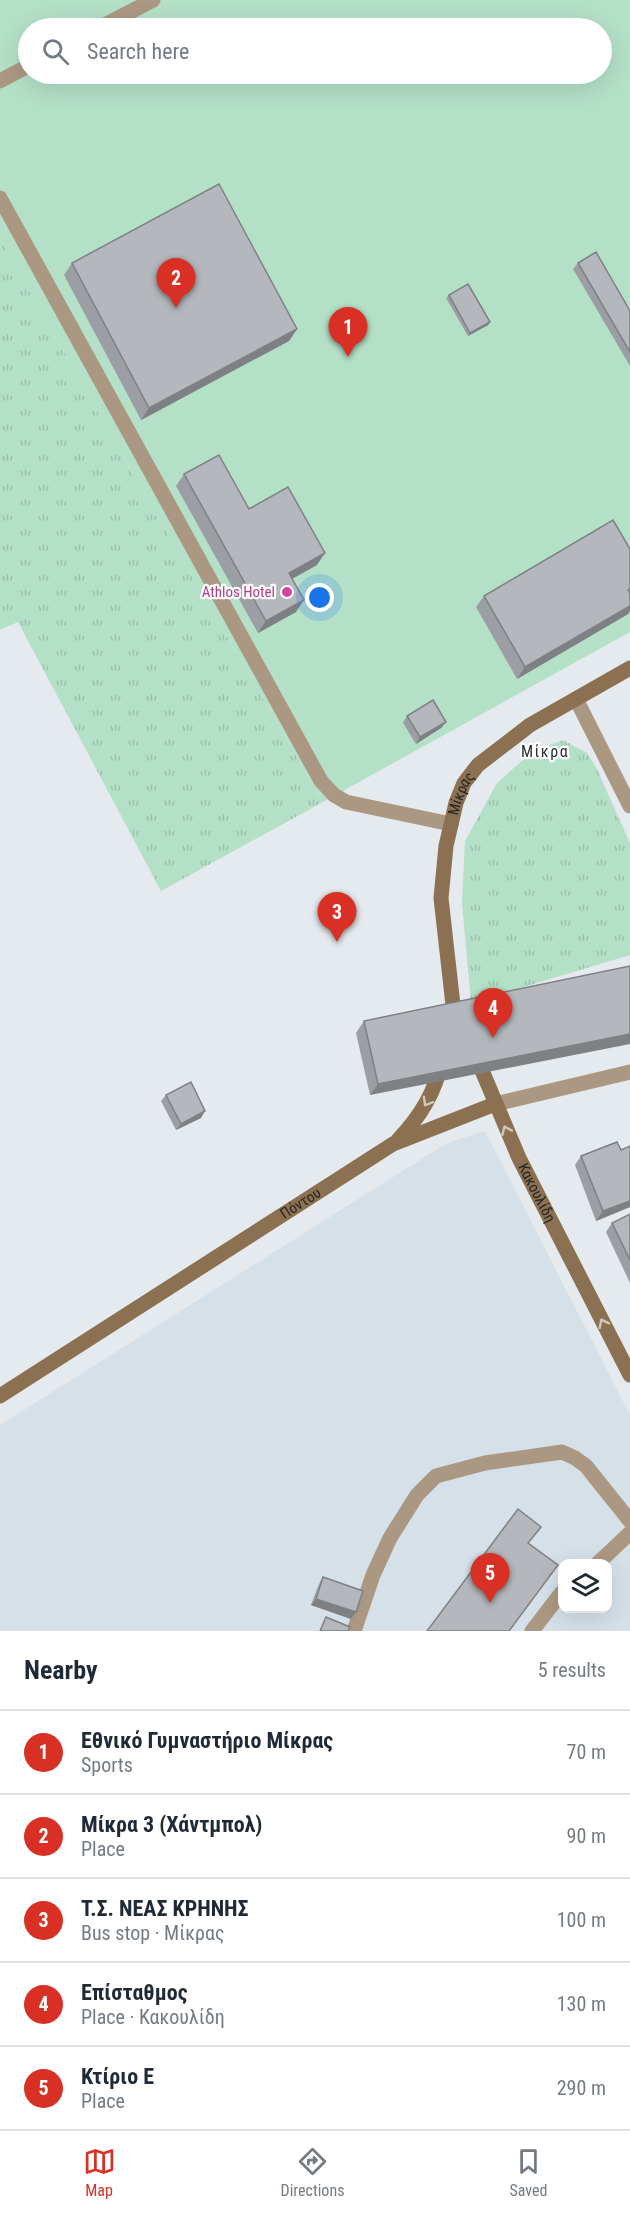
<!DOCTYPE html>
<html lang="en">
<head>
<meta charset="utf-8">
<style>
	:root { --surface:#fff; --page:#f6f6f7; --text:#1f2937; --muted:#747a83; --line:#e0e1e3; --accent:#d93025 }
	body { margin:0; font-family:"Roboto Condensed",sans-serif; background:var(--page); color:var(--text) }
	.controls { position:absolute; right:18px; bottom:18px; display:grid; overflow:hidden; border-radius:12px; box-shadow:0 6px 24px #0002 }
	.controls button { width:54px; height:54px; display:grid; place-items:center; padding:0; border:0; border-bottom:2px solid var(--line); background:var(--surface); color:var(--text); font:30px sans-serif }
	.you { position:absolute; left:320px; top:598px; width:21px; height:21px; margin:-15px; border:4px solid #fff; border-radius:50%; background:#1a73e8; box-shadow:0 0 0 9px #1a73e833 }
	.badge { display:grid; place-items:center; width:39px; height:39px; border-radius:50%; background:var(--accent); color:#fff; font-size:20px; font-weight:700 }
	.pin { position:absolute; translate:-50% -50px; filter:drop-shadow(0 2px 3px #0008) }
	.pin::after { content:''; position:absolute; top:32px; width:21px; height:18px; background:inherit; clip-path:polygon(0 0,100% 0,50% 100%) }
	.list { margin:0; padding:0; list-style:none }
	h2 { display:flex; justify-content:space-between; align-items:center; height:78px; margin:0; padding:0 24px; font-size:26px }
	h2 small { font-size:20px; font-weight:400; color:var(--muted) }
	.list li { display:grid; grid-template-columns:39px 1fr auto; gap:18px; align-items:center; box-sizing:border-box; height:84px; padding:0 24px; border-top:2px solid var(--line) }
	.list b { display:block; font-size:22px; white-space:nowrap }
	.list p { margin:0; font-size:20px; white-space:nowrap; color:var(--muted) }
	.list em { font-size:20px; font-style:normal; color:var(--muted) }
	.icon { flex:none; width:33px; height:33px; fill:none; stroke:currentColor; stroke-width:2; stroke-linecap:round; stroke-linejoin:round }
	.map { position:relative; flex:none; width:630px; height:1631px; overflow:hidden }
	.search { position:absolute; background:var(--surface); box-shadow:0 6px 24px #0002; left:18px; right:18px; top:18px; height:66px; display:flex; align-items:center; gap:15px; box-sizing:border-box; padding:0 21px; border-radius:33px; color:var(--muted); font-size:22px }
	.sheet { height:498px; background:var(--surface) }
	nav { display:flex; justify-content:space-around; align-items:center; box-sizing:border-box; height:84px; border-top:2px solid var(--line); background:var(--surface); font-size:16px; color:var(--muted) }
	nav a { display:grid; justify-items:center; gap:3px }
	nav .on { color:var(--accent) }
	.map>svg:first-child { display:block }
	.built { fill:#d5e0e9; fill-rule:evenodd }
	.grass { fill:url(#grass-tufts) }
	.park { fill:#b5e0c8; fill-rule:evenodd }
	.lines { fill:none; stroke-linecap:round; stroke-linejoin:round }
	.lane { stroke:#ab9882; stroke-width:15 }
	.street { stroke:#ab9882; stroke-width:15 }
	.secondary { stroke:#8b7151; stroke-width:15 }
	.wall { fill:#9b9ea2 }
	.shaded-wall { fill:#7e8184 }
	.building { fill:#b4b8bc; stroke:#7e8184; stroke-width:1.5 }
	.oneway { stroke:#d1c6b9 }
	.hotel-dot { fill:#d1479c; stroke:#fff; stroke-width:2 }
	.labels { text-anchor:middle; stroke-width:4.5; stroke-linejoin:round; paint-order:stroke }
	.hotel-label { font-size:15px; fill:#b23c85; stroke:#fff; text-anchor:end }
	.street-label { font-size:15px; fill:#222425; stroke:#fff }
	.neighbourhood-label { font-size:16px; letter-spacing:1.5px; fill:#2a2e31; stroke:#fff }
</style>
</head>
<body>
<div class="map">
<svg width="630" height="1631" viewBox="0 0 630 1631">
	<defs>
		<pattern id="grass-tufts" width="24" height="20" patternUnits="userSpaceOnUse" patternTransform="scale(1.5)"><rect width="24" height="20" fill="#b5e0c8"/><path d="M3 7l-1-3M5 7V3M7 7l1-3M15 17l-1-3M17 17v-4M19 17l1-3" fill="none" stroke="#9bc0ac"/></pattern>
	</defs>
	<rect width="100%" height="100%" fill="#e5eaee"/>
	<path class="built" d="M485 1131 630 1415V1631H0V1425L447 1143ZM562 1564H608V1608H562Z"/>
	<g class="grass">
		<polygon points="0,239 133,474 323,802 161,891 18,622 0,630"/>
		<polygon points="563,740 587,753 596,767 630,843 630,955 471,1003 462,903 465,841 497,783 533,751"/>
	</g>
	<path class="park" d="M0 0H630V632L323 802 133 474 0 239ZM28 28H602V74H28Z"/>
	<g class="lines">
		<g class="lane">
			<polyline points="99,28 153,0"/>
			<polyline points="0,81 28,66"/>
			<polyline points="0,198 321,781 334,795 346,802 451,824"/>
			<polyline points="597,1564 630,1533"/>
			<polyline points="354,1631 373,1575 390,1538 417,1495 436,1476 485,1463 562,1452 575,1458 586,1466 630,1521"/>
			<polyline points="532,1631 562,1592"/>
		</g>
		<g class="street">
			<polyline points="576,699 630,806"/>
			<polyline points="495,1104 630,1072"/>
		</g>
		<g class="secondary">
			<path id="s1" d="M460 1021 453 1005 441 898 446 846 456 803 464 783 478 765 530 725 630 668"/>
			<path id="s2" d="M475 1054 519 1158 630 1375"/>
			<path d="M398 1140C419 1118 435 1094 441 1063"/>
			<path id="s3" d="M0 1396 393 1144 495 1104"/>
		</g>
	</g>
	<g class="wall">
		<polygon points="72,263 297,329 289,341 141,420 64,275"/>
		<polygon points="578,263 630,311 630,366 573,269"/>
		<polygon points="449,295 490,322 488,325 468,336 446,298"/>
		<polygon points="184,474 249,509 317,565 292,579 296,612 258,633 176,486"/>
		<polygon points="630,549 630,611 628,614 517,679 476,607 484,596"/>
		<polygon points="407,716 446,722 441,728 416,744 403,723"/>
		<polygon points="630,966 370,1095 356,1033 364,1021"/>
		<polygon points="166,1095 201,1118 176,1130 161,1101"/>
		<polygon points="581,1156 630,1207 596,1221 575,1165"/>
		<polygon points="630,1214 630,1283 606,1232 612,1223"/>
		<polygon points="323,1577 356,1612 351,1619 311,1605 319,1584"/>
	</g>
	<g class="shaded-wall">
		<polygon points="490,322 488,325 468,336 470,333"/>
		<polygon points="297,329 289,341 141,420 149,408"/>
		<polygon points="325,553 317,565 281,585 289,573"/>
		<polygon points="304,600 296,612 258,633 266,621"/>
		<polygon points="630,606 630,611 628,614 517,679 525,667"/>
		<polygon points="446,722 441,728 416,744 420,737"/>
		<polygon points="630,1034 630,1044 370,1095 378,1084"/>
		<polygon points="205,1111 201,1118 176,1130 181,1124"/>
		<polygon points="630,1201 630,1207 596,1221 603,1211"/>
		<polygon points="316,1599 356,1612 351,1619 311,1605"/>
	</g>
	<g class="building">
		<polygon points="219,184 297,329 149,408 72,263"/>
		<polygon points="596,252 630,311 630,352 578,263"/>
		<polygon points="468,284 490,322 470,333 449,295"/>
		<polygon points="219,455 249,509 288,487 325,553 289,573 304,600 266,621 184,474"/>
		<polygon points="613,520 630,549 630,588 628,590 630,593 630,606 525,667 484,596"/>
		<polygon points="433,700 446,722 420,737 407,716"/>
		<polygon points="630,966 630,1034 378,1084 364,1021"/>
		<polygon points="191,1082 205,1111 181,1124 166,1095"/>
		<polygon points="617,1142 621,1150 630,1146 630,1201 603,1211 581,1156"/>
		<polygon points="630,1214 630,1260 612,1223"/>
		<polygon points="518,1509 541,1527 528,1543 558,1565 509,1631 427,1631"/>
		<polygon points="323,1577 363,1591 356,1612 316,1599"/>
		<polygon points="326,1617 350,1627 348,1631 320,1631"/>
	</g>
	<defs><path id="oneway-chevron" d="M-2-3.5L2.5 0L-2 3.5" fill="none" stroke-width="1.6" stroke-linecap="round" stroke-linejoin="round" transform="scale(1.5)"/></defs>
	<g class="oneway">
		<use href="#oneway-chevron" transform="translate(427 1102) rotate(120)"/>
		<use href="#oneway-chevron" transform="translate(506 1130) rotate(-114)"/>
		<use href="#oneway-chevron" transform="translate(603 1323) rotate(-117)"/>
	</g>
	<circle class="hotel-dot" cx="287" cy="592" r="6"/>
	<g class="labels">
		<g class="hotel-label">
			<text x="275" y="597">Athlos Hotel</text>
		</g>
		<g class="street-label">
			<text dy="5" stroke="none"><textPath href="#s1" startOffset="232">Μίκρας</textPath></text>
			<text dy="5" stroke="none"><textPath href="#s2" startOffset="152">Κακουλίδη</textPath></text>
			<text dy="5" stroke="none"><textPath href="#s3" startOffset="357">Πόντου</textPath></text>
		</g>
		<g class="neighbourhood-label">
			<text x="545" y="757">Μίκρα</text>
		</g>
	</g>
</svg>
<div class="controls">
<button><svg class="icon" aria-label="layers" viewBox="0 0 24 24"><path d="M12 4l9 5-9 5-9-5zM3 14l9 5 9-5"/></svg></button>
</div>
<div class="you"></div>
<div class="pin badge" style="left:348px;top:357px">1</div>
<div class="pin badge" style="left:176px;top:308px">2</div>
<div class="pin badge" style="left:337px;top:942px">3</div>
<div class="pin badge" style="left:493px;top:1038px">4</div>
<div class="pin badge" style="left:490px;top:1603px">5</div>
<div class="search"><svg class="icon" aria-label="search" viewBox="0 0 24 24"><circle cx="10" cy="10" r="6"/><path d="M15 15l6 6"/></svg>Search here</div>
</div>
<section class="sheet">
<h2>Nearby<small>5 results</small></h2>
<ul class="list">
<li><span class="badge">1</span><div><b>Εθνικό Γυμναστήριο Μίκρας</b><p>Sports</p></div><em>70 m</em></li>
<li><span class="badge">2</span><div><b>Μίκρα 3 (Χάντμπολ)</b><p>Place</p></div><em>90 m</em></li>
<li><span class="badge">3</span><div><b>Τ.Σ. ΝΕΑΣ ΚΡΗΝΗΣ</b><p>Bus stop · Μίκρας</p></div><em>100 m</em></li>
<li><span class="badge">4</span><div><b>Επίσταθμος</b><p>Place · Κακουλίδη</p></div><em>130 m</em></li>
<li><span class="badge">5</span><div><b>Κτίριο Ε</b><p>Place</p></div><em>290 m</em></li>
</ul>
</section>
<nav>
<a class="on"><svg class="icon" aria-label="map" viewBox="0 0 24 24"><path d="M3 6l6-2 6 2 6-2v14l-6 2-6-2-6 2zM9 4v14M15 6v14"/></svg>Map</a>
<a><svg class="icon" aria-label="directions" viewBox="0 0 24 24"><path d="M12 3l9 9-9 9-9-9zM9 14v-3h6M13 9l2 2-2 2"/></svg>Directions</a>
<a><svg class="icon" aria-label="saved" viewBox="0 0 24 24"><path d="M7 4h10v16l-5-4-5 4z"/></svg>Saved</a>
</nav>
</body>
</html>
